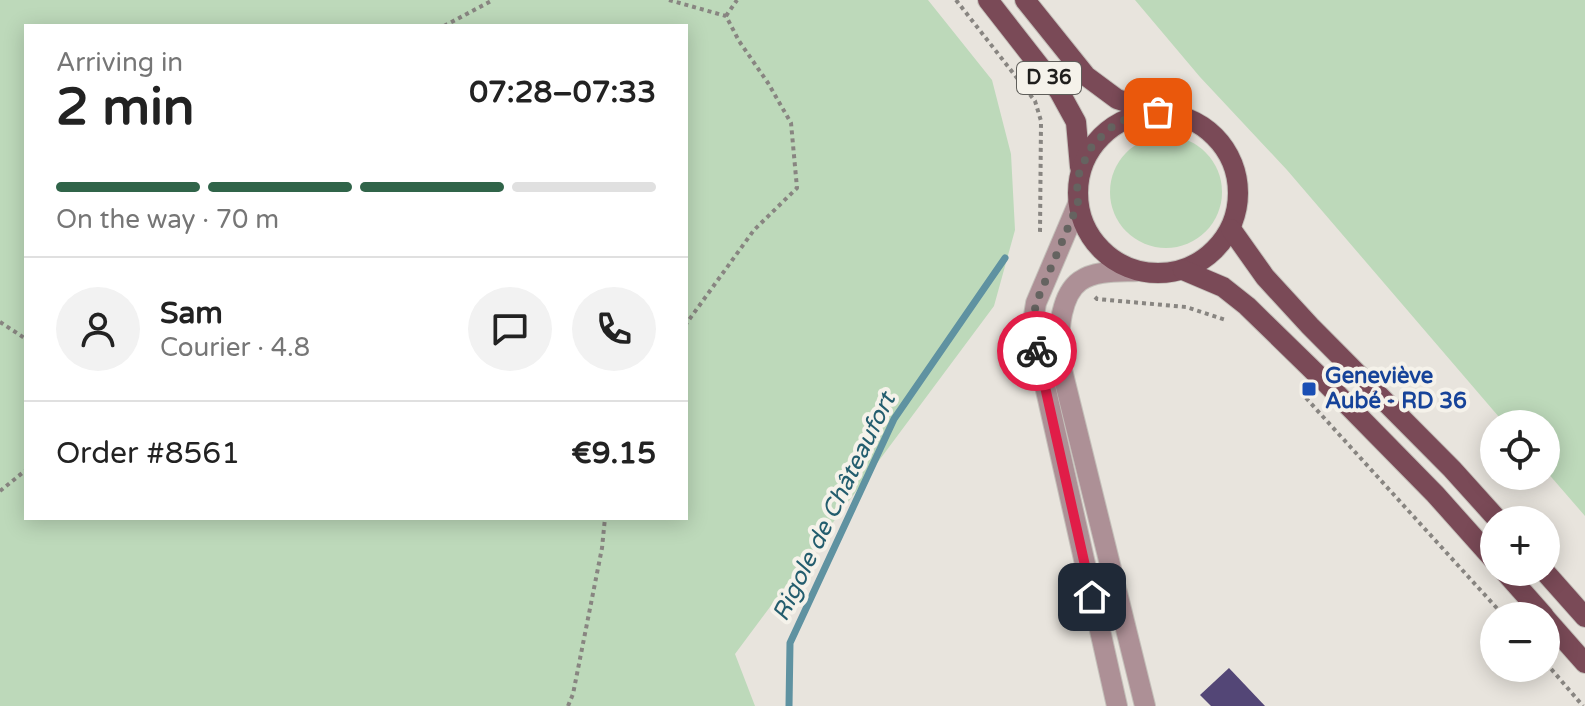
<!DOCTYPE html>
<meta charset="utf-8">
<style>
:root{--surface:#fff;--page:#f2f2f2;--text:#222;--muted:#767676;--line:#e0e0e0;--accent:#306449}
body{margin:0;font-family:"Varela Round",sans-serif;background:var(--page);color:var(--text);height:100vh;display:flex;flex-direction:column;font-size:30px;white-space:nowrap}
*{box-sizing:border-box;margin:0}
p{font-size:26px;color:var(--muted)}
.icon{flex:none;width:44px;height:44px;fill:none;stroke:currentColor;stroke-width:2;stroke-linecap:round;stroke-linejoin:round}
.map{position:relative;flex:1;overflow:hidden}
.details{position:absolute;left:24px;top:24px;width:664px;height:496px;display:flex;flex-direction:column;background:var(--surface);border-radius:0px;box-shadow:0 4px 20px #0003}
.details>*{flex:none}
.buttons{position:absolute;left:1480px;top:410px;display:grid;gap:16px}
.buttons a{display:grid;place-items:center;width:80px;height:80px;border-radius:50%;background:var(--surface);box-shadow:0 4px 20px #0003;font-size:40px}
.pin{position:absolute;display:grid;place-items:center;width:68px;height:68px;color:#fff;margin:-34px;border-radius:16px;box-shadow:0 4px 12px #0006}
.courier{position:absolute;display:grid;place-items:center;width:80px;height:80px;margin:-40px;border:6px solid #e11d48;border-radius:50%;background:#fff;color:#222;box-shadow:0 2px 10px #0007}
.overview em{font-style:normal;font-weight:700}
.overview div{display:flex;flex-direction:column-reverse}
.overview{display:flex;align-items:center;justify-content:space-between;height:136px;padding:0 32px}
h1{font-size:52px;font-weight:700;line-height:60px}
.bar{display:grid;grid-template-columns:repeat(4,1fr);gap:12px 8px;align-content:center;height:96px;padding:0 32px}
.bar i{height:10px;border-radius:6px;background:var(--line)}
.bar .on{background:var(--accent)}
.bar p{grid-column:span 4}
.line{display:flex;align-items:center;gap:20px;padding:0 32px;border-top:2px solid var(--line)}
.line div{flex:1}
.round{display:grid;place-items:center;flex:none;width:84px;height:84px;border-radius:42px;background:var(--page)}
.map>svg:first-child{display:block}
</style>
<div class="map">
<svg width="1585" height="706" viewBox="0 0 1585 706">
<rect width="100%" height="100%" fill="#e8e4dd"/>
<!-- green -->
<g fill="#bdd9ba" fill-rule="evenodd">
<path d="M0,0H928L992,80L1011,154L1015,230L994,306L735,654L755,706H0ZM26,26H686V518H26Z"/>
<path d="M1135,0H1585V516L1546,471V424H1505L1287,170L1200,77Z"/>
<circle cx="1166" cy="192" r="56"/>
</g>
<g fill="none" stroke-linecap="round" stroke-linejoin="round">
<!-- stream -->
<path stroke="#5f92a1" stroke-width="7" d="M789,706L790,643L894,419L1005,258"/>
</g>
<!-- building -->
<path fill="#534676" d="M1229,668L1265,706H1211L1200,695Z"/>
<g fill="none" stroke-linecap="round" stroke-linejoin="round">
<defs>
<g id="tertiary">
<path d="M1078,204L1036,303L1032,328L1117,706"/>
<path d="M1138,271C1120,272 1096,270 1080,281C1060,295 1059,332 1058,354L1145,706"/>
</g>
<g id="primary">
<path d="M988,0L1059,91L1076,122L1080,167"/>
<path d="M1025,0L1086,76L1117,99L1154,111"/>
<circle cx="1158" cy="193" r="80"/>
<path d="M1231,229L1265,277L1310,326L1452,469L1498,520"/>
<path d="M1183,270L1223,287L1247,306L1327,384L1435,494L1494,560"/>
<path d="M1505,572L1544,616"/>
<path d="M1545,572L1585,617"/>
<path d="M1546,619L1585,663"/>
</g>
</defs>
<!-- tertiary casing -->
<use href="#tertiary" stroke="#c4c0ba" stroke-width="22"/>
<!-- primary casing -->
<use href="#primary" stroke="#c4c0ba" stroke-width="22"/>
<!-- path -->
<g stroke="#888581" stroke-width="4" stroke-dasharray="4 4" stroke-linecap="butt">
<path d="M669,0L726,16L739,41L768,83L791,123L797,188L754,230L686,324"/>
<path d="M956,0L1035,101L1041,121L1040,233"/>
<path d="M726,16L737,0"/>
<path d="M444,26L493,0"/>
<path d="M1095,297L1097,299L1186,307L1226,320"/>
<path d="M0,322L26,339"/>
<path d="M1306,398L1504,616"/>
<path d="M0,491L26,470"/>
<path d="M1546,663L1583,706"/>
<path d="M568,706L573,694L602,548L605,518"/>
</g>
<!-- tertiary -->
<use href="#tertiary" stroke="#ad9096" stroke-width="20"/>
<!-- primary -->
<use href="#primary" stroke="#7a4a57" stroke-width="20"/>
</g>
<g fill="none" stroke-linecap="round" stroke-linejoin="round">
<!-- done -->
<path stroke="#656360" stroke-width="8" stroke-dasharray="0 14.4" d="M1037,351L1032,328L1036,303L1078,204L1077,182L1080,170L1092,146L1110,128L1132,116L1158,112"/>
<!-- route -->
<path stroke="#e11d48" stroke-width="10" d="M1037,351L1092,597"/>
</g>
<!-- markers -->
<rect fill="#1a4fb4" stroke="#f5f2ea" stroke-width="3" x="1301" y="381" width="16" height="16" rx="4"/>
<g text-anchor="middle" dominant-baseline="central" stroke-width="8" stroke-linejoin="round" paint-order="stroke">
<!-- shield labels -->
<rect fill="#f5f2ea" stroke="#5f5e5a" stroke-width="2" x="1017" y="62" width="64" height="32" rx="6"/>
<g font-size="20" font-weight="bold" fill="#1f1e1c">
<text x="1049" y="78">D 36</text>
</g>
<!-- transit labels -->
<g font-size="22" font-weight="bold" fill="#164399" stroke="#f5f2ea" text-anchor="start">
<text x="1325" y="376">Geneviève<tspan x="1325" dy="25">Aubé - RD 36</tspan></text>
</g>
<!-- water labels -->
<g font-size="24" font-style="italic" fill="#235d6e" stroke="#f5f2ea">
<text transform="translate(834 507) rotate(-64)">Rigole de Châteaufort</text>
</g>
</g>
</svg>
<div class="buttons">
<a><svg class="icon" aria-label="locate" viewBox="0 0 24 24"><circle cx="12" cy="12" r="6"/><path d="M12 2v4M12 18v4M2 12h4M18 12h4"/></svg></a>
<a>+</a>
<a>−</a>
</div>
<div class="pin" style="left:1158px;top:112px;background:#ea580c"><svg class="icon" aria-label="bag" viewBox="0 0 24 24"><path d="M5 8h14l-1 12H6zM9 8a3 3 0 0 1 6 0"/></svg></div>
<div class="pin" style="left:1092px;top:597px;background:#1f2937"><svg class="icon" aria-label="home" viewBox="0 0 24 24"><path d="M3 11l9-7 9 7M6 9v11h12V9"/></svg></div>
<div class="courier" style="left:1037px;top:351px"><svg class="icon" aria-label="bike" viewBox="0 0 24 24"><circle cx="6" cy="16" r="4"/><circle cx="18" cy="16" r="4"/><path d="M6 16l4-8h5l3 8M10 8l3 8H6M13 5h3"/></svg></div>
<section class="details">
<div class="overview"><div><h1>2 min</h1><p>Arriving in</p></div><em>07:28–07:33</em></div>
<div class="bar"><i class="on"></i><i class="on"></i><i class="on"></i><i></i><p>On the way · 70 m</p></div>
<div class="line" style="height:144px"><a class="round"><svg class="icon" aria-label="person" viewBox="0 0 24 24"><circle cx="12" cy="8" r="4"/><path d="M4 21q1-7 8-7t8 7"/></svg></a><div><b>Sam</b><p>Courier · 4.8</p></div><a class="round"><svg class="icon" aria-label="chat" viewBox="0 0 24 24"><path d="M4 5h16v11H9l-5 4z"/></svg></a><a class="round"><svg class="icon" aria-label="phone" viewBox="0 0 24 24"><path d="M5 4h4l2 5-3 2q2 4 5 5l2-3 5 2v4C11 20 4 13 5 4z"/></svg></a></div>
<div class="line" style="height:104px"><div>Order #8561</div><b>€9.15</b></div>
</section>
</div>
